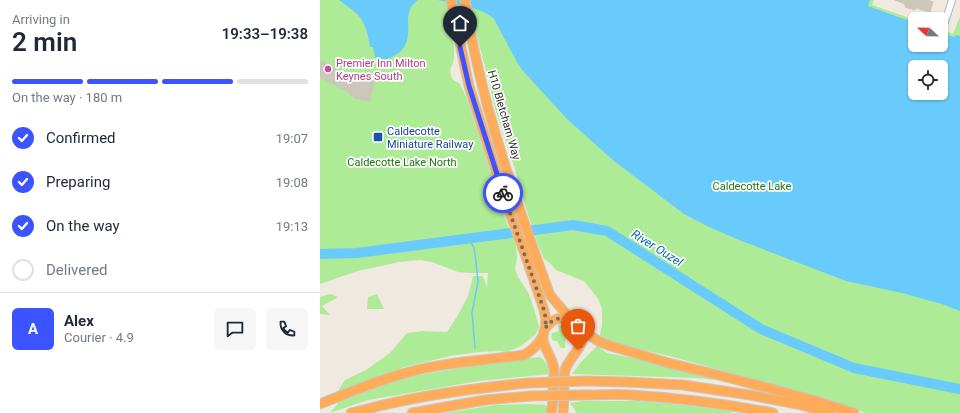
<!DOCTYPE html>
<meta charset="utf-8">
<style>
:root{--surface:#fff;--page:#f6f6f7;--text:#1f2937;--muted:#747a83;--line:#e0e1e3;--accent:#3c54ff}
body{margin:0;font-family:Roboto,sans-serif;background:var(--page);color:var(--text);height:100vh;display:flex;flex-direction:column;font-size:15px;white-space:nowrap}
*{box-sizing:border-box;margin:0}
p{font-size:13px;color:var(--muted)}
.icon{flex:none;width:22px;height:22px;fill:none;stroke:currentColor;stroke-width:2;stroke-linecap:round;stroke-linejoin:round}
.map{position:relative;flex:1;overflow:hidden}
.panel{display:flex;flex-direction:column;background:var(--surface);width:320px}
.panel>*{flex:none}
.needle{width:26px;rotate:292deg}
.fabs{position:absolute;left:588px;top:12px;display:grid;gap:8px}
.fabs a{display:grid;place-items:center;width:40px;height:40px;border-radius:6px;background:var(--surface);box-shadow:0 1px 3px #0004;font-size:20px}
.pin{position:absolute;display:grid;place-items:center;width:34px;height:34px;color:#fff;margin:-41px -17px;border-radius:50% 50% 50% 0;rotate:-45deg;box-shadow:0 0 4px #0007}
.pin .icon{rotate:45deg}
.courier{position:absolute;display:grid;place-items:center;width:40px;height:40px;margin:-20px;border:3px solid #3c54ff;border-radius:50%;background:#fff;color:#222;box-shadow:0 1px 5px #0007}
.summary em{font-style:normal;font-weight:600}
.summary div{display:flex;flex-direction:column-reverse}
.summary{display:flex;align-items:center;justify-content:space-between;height:68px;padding:0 12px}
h1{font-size:26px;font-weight:600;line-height:30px}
.bar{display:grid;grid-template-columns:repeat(4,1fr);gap:6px 4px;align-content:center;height:48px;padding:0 12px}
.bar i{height:5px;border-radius:3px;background:var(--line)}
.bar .active{background:var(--accent)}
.bar p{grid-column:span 4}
.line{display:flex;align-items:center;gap:10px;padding:0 12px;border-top:1px solid var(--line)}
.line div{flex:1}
.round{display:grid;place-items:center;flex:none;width:42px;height:42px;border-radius:6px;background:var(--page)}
ol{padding:0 12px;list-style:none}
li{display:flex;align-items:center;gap:12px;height:44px}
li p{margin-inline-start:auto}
li .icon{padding:4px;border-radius:50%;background:var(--accent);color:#fff;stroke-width:4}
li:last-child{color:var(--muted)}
li i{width:22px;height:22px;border:2px solid var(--line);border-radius:50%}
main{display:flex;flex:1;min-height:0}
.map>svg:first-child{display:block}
</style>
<main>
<section class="panel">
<div class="summary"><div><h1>2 min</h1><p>Arriving in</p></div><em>19:33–19:38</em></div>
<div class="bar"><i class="active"></i><i class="active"></i><i class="active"></i><i></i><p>On the way · 180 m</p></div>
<ol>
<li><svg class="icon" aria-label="check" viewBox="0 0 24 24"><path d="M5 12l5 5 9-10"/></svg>Confirmed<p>19:07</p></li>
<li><svg class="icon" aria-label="check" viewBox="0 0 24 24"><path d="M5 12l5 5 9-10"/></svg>Preparing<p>19:08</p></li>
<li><svg class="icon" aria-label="check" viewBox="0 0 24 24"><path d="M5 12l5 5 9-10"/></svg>On the way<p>19:13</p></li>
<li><i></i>Delivered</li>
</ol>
<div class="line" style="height:72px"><b class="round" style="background:var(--accent);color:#fff">A</b><div><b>Alex</b><p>Courier · 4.9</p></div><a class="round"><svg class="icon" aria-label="chat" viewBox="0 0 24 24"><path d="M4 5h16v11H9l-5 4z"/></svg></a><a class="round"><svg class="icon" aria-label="phone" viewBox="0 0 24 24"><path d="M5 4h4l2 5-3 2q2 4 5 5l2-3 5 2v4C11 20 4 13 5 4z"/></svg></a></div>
</section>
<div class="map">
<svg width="640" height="413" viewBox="0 0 640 413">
<rect width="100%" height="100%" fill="#f0e9df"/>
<!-- green -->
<g fill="#aeeb96" fill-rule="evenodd">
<path d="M0,0H554L552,5L595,20V45H621V29L633,34L640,17V413H546L501,398L353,357L302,345L280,336L282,324V308L278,299L272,291L264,281L236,270L230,263L224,259L218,245L205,205L200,185L175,108L171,90L157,36L152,12L132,6L138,38L133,41C135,51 135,61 130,70L132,79L140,84L147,99L187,224L196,243L197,259L195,269L198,277L209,294L215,312L219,327L215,335L201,346L187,352L180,351L159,352L130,356L85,367L16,394L25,380L46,370L70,353L87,333L103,331L127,332L138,315L148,296L153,276H163L167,287L168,273H149L138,272L112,262L100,260L79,262L38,271L0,284ZM595,67H621V93H595Z"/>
<path d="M10,294L18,297L2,306L10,315L0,314V297Z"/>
<path d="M57,294L64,309H47L48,297Z"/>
<path d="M238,325L245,326L249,330V334L246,337L245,348H241L237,341H233L231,336L232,333L239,331Z"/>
<path d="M277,346L287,353L329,361L406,381L376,378L252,374L261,362Z"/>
<path d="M220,357C226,362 229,367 230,374L159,381L48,400L10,413L19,402L82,378L169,363Z"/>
<path d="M262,401H316L345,403L412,411L411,413H257L250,403Z"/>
<path d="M209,404L228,405L226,413H126L175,405Z"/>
</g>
<!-- water -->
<g fill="#68cbfb" fill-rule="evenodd">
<path d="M19,0H98C95,3 91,5 90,10C88,13 88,18 88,22C89,38 88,49 72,57C67,59 63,61 57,60L55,57L53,47H50C48,35 46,23 37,14C32,9 25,5 19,0Z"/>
<path d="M118,0H550L548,6L595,23V45H621V33L634,37L636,35L640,36V311L622,304L582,293L526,281L419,240L387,226L364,214L294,161L247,119L204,72L198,64L174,19C165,8 133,4 118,0ZM595,67H621V93H595Z"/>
</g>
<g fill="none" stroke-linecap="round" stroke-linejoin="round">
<!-- stream -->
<path stroke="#68cbfb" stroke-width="1.5" d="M149,239L154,248L156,262L158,282L152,313L155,348"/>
<!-- river -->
<path stroke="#68cbfb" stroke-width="10" d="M0,254L37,253L253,225L287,231L441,329L534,368L640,389"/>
</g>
<!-- building -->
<g fill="#cbc7bd" stroke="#ccc6b7">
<path d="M575,0H608L613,2L610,12L596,8L595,10L585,7V4Z"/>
<path d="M1,61L28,76L27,78L31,80L24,90L0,77Z"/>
<path d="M39,79L54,81L50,101L34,98V96L30,95V93L24,90L31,80L35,82Z"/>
</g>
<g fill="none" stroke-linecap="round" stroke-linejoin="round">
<defs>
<path id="minor" d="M625,22L632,0"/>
<g id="highway">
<path d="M131,0L149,86L185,200L204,251L224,310L226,320L225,328"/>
<path d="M145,0C160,101 195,198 229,293C235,303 244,309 249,319"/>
<path d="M261,330L280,342L291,346L345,362L414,379L493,400L534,413"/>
<path d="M266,381L306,382L363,385L430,395L477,404L511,413"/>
<path d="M265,395C280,395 296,394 311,395C359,398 406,404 453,413"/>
<path d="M0,404C33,391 66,377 101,369C135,361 170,360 204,355C213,350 218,345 223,336"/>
<path d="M31,413C48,409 65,404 82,401C124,392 166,387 209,383"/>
<path d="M92,413L165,400L210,396"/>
<path d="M231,413C233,406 233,399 233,392C233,385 234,377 234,370C233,353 214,341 228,325C232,320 238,318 244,318C250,318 255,322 259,327C271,343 249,356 245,370C244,375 245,381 244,385C244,395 244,404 243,413"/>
</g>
</defs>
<!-- minor casing -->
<use href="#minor" stroke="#b2b4c2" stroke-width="8"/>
<!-- highway casing -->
<use href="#highway" stroke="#c8c8c8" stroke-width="11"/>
<!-- minor -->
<use href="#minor" stroke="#fff" stroke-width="6"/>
<!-- highway -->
<use href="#highway" stroke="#ffac5a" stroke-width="9"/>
<defs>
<g id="highway-bridge">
<path d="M209,383L266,381"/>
<path d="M210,396L265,395"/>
</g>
</defs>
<!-- highway-bridge casing -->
<use href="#highway-bridge" stroke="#c8c8c8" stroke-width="11" stroke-linecap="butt"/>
<!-- highway-bridge -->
<use href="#highway-bridge" stroke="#ffac5a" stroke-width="9"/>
</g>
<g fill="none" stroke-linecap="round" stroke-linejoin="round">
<!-- done -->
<path stroke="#716f6b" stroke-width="4" stroke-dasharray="0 7.2" d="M183,193L224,310L226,320L225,328C228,325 230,322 234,320C248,314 265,326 262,341C262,344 260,347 258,350"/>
<!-- route -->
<path stroke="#3c54ff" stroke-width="5" d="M140,47L149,86L183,193"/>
</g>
<!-- markers -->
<circle fill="#d1479c" stroke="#fff" stroke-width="1.5" cx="8" cy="69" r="4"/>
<rect fill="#1a4fb4" stroke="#fff" stroke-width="1.5" x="53" y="132" width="10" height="10" rx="2"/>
<g text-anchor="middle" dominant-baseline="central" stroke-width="3.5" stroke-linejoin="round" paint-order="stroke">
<!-- hotel labels -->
<g font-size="11" fill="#b23c85" stroke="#fff" text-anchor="start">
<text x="16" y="63">Premier Inn Milton<tspan x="16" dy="13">Keynes South</tspan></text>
</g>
<!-- street labels -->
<g font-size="11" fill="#2d2d2d" stroke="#fff">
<text transform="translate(184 115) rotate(74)">H10 Bletcham Way</text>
</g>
<!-- transit labels -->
<g font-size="11" fill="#164399" stroke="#fff" text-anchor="start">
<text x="67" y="131">Caldecotte<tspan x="67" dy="13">Miniature Railway</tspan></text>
</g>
<!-- park labels -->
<g font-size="11" fill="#217413" stroke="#fff">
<text x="82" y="162">Caldecotte Lake North</text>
<text x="432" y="186">Caldecotte Lake</text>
</g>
<!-- water labels -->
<g font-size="12" font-style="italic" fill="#0067ae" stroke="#fff">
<text transform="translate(337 248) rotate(32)">River Ouzel</text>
</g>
</g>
</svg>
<div class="fabs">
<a><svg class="needle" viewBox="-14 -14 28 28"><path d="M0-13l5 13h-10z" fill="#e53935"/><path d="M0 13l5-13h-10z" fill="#747a83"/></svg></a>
<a><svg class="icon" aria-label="locate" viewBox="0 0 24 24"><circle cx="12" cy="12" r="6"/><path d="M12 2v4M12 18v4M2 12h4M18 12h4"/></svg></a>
</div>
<div class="pin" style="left:258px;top:350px;background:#ea580c"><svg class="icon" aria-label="bag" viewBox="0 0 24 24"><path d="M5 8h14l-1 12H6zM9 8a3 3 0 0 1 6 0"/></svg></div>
<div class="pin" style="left:140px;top:47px;background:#1f2937"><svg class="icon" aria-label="home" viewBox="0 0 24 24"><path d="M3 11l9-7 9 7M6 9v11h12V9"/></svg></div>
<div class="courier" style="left:183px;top:193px"><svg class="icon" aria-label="bike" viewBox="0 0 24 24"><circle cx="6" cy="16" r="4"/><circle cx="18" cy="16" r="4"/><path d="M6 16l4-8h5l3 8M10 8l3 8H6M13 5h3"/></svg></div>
</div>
</main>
